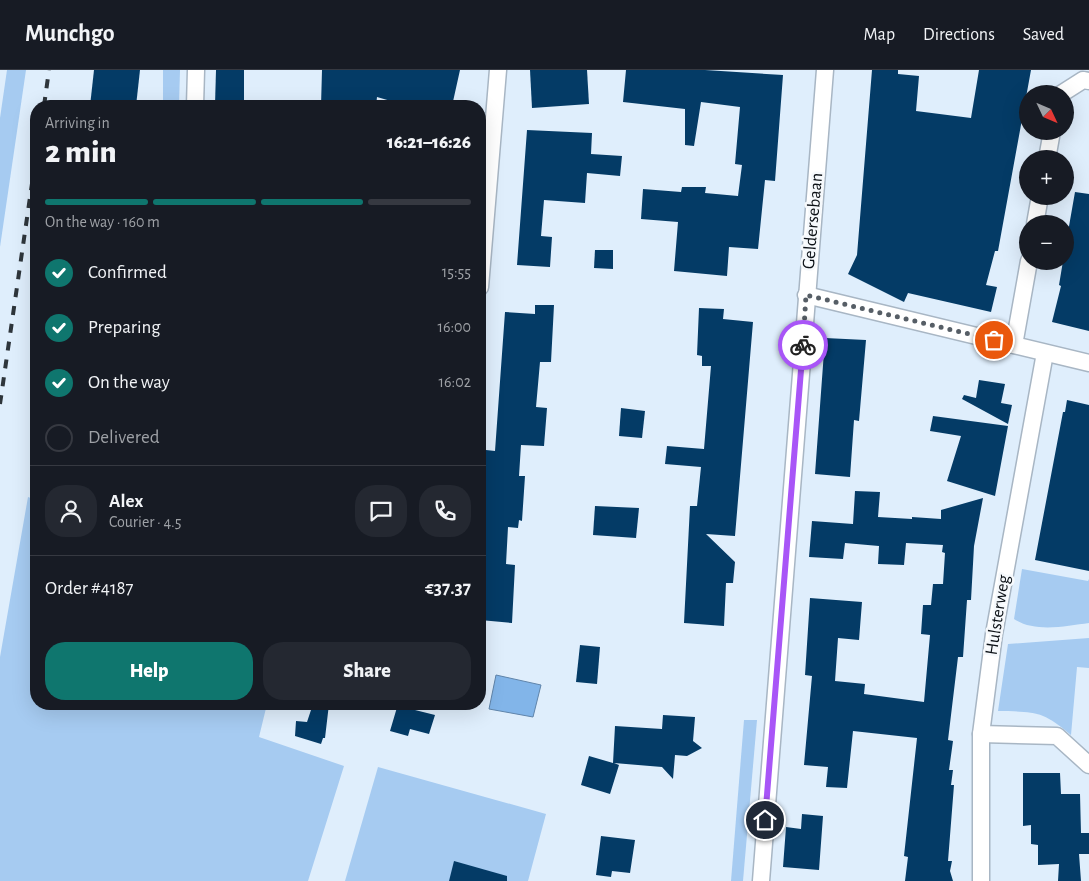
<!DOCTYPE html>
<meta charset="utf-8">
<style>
:root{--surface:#171b24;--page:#242831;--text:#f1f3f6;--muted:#9ea1a6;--line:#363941;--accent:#0f766e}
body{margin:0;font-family:"Alegreya Sans",sans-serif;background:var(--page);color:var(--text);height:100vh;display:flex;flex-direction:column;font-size:19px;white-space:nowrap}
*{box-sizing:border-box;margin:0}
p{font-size:16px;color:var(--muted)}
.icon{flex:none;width:28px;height:28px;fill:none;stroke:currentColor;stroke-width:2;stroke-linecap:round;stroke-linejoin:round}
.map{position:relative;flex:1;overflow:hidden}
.sheet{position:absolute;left:30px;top:30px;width:456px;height:610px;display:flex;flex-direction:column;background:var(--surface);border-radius:20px;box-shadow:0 5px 20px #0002}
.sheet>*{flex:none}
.needle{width:32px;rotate:134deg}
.buttons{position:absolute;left:1019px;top:15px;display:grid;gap:10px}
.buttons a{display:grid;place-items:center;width:55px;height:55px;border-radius:50%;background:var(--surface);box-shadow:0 5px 20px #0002;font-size:25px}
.pin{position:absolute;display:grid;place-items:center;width:42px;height:42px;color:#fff;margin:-21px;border:2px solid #fff;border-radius:50%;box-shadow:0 1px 5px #0007}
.courier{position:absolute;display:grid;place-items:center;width:50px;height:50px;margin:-25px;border:4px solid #a855f7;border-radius:50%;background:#fff;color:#222;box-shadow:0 1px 6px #0007}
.overview em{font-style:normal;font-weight:800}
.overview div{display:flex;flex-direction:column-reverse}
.overview{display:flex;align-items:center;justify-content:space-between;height:85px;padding:0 15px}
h1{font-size:32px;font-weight:800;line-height:38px}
.bar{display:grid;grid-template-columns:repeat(4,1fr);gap:8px 5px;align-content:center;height:60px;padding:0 15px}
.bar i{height:6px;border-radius:4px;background:var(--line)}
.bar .selected{background:var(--accent)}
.bar p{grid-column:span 4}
.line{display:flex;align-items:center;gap:12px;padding:0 15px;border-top:1px solid var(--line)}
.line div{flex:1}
.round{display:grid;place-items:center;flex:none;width:52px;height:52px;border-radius:20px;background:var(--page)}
ol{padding:0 15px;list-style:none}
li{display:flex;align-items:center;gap:15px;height:55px}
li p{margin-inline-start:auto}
li .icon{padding:5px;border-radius:50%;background:var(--accent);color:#fff;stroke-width:4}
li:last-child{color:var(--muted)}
li i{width:28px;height:28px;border:2px solid var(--line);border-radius:50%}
.primary-button{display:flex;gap:10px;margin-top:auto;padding:10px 15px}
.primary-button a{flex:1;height:58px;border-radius:20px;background:var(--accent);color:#fff;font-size:20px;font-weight:800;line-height:58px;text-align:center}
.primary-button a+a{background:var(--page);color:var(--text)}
header{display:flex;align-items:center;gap:30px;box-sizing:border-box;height:70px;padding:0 25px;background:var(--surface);border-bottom:1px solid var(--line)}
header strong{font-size:24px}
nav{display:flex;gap:28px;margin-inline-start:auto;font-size:18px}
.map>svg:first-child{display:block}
</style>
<header>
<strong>Munchgo</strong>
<nav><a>Map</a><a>Directions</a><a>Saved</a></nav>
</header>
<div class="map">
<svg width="1089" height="811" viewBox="0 0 1089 811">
<rect width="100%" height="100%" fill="#dfeefc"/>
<!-- green -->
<g fill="#a6cbf1">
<path d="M7,0H26L0,177V48Z"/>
<path d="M163,0H180L179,36H163Z"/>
<path d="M28,427L36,430V634H267L259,667L344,696L308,811H0V587Z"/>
<path d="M1022,499L1088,511L1089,509V553C1066,556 1035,563 1014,549Z"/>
<path d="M1089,568V598L1077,597L1071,665C1042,640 1035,642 998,641L1008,574Z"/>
<path d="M744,650H757L743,811H731Z"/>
<path d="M378,697L546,744L528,811H345Z"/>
</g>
<!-- water -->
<path fill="#82b5e9" stroke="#5f84aa" d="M496,605L541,615L533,647L489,639Z"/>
<!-- building -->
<g fill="#043b66">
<path d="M94,0H140L136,36H90Z"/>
<path d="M216,0H244V35H215Z"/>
<path d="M322,0H460L452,36H408L377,27L376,36H321Z"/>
<path d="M530,0H587L589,34L532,38Z"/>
<path d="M626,0H705L783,5L775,111L765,110L758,179L729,177L727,206L674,201L678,152L641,149L643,119L681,122L682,117H706L705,123L738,126L742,95L735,94L740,37L701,32L694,76L685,75V39L623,32Z"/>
<path d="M872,0H898V4L919,6L916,41L971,48L979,0H1031L998,181H995L986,215L997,217L991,242L908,223L904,232L848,204L857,185Z"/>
<path d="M527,60L592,63L591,84L622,86L620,106L587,103L585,133L544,130L541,166L552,167L550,197L517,195Z"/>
<path d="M1075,122L1089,124V261L1052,252L1061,216L1059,215L1063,191H1065V179Z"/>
<path d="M595,180H613V199L594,198Z"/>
<path d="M535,235H554L551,292H540L536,337L547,338L544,376L521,375L519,406H525L522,451L519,450L518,458L508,457L506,494L515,495L512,553L480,550V423H483L486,380L495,381L505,242L535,244Z"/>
<path d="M699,238L724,239L723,249L753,252L735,466L706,464L735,492L733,513H726L724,556L684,553L690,436H697L701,397L665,394L667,376L704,379L711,296H702V286L697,285Z"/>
<path d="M825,268L866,270L859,351L854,350L850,407L815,404Z"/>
<path d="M979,310L1005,314L1001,333L1012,335L1008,354L962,329L964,325L976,328Z"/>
<path d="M1067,330L1089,335V501L1035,490L1063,342H1065Z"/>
<path d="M621,338L645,341L642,368L619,366Z"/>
<path d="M933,346L1008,356L995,426L947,411L961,366L930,361Z"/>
<path d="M855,421L880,422L878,447L912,449V447L941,449V440L983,428L974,476L971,530H967L963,587H958L948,670L953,671L949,700H953L951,715H954L948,791H952L950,801L953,811H905L908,787L904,786L917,668L853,661L847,718L826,717L828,697L804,695L812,606L805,605L810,528L862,532L859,570L838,568L835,611L865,614L864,624L924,632L930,565L921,564L923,535H931L933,514H943L945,483L942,482L943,475L906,473L904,495L878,494L879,476L845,473L843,489L809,487L812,451L853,454Z"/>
<path d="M595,436L639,438L636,468L593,465Z"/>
<path d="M580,575L600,577L597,614L576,612Z"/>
<path d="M313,634H329L325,668H323L321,674L295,666L296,651L307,652Z"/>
<path d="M398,634H417L415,640L435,645L429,664L410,659L408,666L390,661Z"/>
<path d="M663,645L695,647L693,671L702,678L687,686L675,685L673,709L662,697L614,693L619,695L610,724L581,715L589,686L613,693L615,656L662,659Z"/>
<path d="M1023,703H1060L1061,724H1080L1081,763H1089V784H1079L1081,811H1058L1059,794L1038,795V775L1031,774V755L1023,756Z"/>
<path d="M802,744L823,746L819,800L783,797L786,757L801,759Z"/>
<path d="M601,766L635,770L630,803L612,801L611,807L596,805Z"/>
<path d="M454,791L507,806V811H449Z"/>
</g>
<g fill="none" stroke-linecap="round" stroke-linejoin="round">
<defs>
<g id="street">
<path d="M1061,24L1083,10L1089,11"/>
<path d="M195,36L196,0"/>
<path d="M1047,89L1052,61"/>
<path d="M1035,154L1040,126"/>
<path d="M480,217L498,0"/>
<path d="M806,225L1089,293"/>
<path d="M1014,275L1029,191"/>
<path d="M981,664L1057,666L1089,695"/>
<path d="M761,811L825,0"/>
<path d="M981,811V664L994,564L1045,283"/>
</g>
</defs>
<!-- street casing -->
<use href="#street" stroke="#a8b6c4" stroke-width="19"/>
<!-- street -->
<use href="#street" stroke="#fff" stroke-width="16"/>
<!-- rail -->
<g stroke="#2e353b" stroke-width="4" stroke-dasharray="9 9" stroke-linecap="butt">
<path d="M44,36L49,0"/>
<path d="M0,334L36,86"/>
</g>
</g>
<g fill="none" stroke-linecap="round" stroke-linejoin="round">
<!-- done -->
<path stroke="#565e66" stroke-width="5" stroke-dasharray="0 9" d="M803,275L806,225L994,270"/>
<!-- route -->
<path stroke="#a855f7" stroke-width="6" d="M765,750L803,275"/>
</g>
<g text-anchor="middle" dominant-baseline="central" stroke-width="5" stroke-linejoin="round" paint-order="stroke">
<!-- street labels -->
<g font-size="18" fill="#0c1116" stroke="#f6f9fc">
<text transform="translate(813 151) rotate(-85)">Geldersebaan</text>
<text transform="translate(998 545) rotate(-81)">Hulsterweg</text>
</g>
</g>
</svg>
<div class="buttons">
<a><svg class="needle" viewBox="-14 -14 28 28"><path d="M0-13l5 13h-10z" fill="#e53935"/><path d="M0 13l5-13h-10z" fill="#9ea1a6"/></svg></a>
<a>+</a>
<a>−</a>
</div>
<div class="pin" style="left:994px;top:270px;background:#ea580c"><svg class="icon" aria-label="bag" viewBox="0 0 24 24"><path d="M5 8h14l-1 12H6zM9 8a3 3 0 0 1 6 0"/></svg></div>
<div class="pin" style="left:765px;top:750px;background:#1f2937"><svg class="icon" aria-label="home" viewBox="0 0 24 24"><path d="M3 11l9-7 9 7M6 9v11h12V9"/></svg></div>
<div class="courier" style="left:803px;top:275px"><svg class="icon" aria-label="bike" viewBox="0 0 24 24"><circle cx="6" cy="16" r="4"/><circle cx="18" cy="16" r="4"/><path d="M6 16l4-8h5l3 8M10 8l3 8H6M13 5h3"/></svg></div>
<section class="sheet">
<div class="overview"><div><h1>2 min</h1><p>Arriving in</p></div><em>16:21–16:26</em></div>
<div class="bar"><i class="selected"></i><i class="selected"></i><i class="selected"></i><i></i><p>On the way · 160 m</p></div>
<ol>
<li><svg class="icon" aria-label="check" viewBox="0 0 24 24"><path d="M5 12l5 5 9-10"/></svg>Confirmed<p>15:55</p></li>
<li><svg class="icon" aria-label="check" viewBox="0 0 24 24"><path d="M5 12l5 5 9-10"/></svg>Preparing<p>16:00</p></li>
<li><svg class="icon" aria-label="check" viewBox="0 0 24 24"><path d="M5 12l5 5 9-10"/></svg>On the way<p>16:02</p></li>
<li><i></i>Delivered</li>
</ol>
<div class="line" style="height:90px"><a class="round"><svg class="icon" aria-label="person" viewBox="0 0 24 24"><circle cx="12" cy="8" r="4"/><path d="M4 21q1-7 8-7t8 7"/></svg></a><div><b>Alex</b><p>Courier · 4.5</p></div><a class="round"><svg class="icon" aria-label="chat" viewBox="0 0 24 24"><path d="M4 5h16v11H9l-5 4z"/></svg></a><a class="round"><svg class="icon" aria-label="phone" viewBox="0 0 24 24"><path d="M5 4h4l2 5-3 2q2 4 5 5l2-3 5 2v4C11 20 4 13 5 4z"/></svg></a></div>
<div class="line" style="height:65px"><div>Order #4187</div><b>€37.37</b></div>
<div class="primary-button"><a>Help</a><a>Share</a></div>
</section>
</div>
